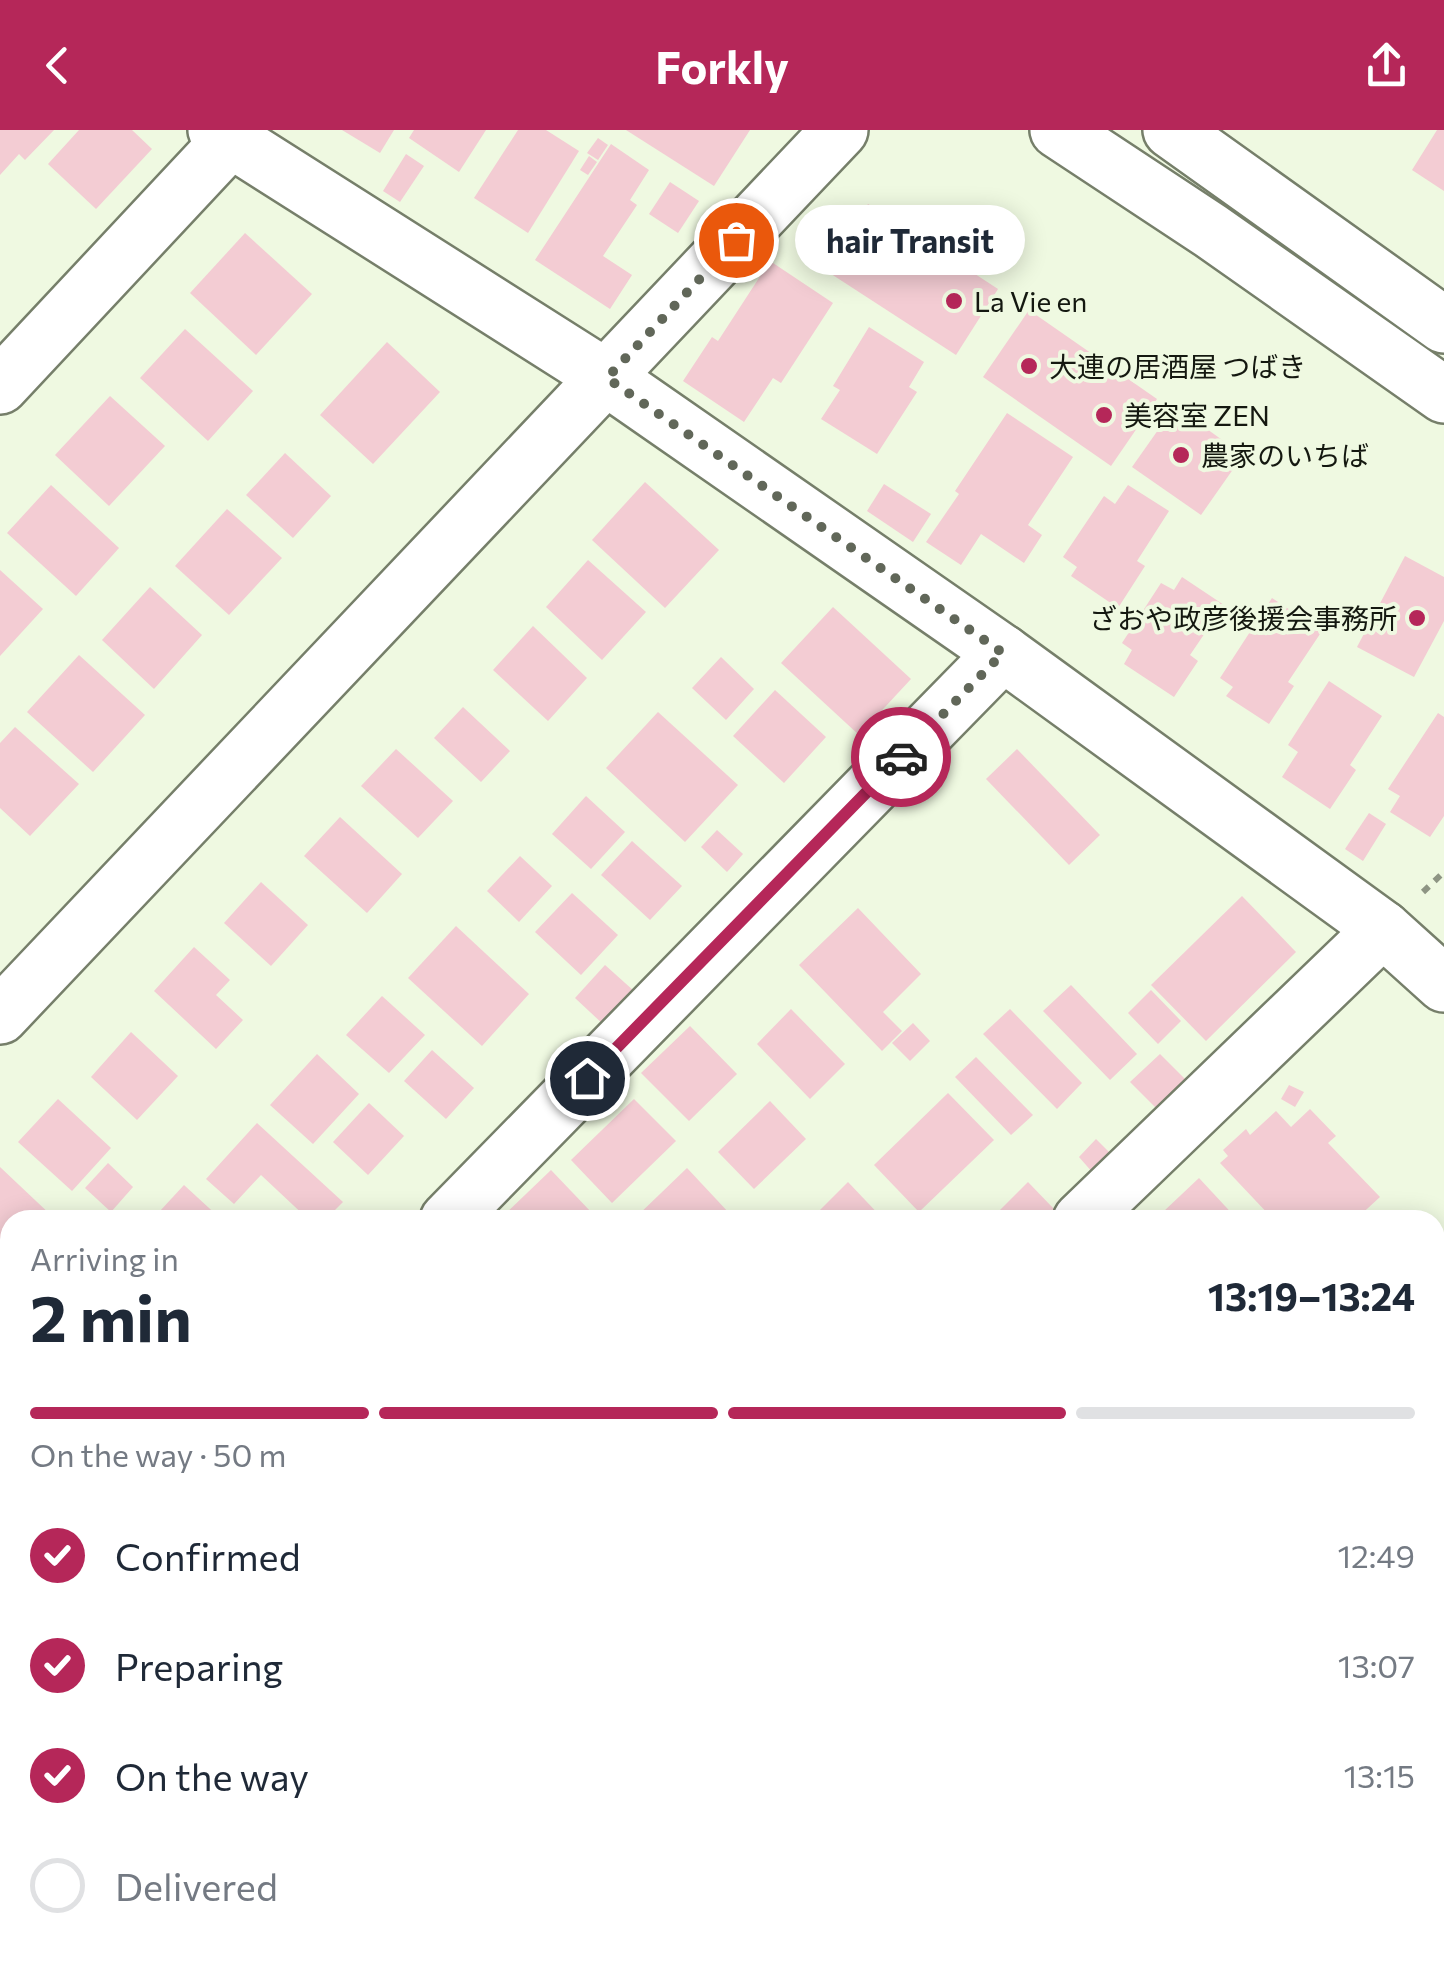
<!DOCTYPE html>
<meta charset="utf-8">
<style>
:root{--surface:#fff;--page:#f2f2f3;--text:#1f2937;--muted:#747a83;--line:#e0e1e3;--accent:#b52759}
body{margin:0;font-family:Commissioner,"Noto Sans JP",sans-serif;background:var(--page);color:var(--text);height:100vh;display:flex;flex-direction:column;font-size:38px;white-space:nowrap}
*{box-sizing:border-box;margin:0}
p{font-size:32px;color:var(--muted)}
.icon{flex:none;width:55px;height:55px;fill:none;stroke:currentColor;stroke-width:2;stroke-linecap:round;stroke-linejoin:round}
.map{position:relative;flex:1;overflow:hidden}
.side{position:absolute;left:0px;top:1080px;width:1445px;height:752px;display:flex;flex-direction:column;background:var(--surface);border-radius:30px 30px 0 0;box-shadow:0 5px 25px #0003}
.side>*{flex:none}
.pin{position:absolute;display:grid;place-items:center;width:85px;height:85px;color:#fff;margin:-42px;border:5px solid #fff;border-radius:50%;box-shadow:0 2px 10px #0007}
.courier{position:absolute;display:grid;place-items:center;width:100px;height:100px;margin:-50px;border:8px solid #b52759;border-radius:50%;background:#fff;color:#222;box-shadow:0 2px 12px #0007}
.bubble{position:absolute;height:70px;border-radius:35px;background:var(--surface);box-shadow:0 5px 25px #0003;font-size:32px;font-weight:700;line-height:70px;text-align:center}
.summary em{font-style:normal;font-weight:700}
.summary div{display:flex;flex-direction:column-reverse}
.summary{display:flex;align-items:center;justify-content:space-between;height:170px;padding:0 30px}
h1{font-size:65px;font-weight:700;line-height:75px}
.bar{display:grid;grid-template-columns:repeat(4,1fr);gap:15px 10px;align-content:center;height:120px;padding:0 30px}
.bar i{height:12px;border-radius:8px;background:var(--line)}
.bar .selected{background:var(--accent)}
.bar p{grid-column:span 4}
ol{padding:0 30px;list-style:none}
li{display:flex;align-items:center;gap:30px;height:110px}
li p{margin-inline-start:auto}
li .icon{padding:10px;border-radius:50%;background:var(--accent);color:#fff;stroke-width:4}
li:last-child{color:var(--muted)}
li i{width:55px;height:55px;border:5px solid var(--line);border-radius:50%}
header{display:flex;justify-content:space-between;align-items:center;height:130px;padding:0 30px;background:var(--accent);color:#fff;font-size:45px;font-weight:700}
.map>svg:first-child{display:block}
</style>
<header><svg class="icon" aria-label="back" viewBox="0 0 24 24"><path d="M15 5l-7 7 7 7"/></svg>Forkly<svg class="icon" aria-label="share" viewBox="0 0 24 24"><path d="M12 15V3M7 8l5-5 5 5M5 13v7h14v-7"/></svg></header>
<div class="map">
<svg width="1444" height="1832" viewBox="0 0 1444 1832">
<rect width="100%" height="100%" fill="#eff9e1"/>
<!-- green -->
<g fill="#c9e79a">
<path d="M10,1566V1679L0,1669V1576Z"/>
<path d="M163,1823H911L907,1832H173Z"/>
</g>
<!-- building -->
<g fill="#f3ccd3">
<path d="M0,0H54L25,30L19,24L0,45Z"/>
<path d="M79,0H132L152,19L96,79L48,34Z"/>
<path d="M342,0H394L380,23Z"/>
<path d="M414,0H486L459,42L409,8Z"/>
<path d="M518,0H546L579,21L528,103L474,68Z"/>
<path d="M626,0H750L714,56Z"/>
<path d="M1437,0H1444V61L1412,40Z"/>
<path d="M598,8L608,15L598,30L587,23Z"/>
<path d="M611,14L649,40L630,70L637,75L603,126L632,145L610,179L535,130Z"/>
<path d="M406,24L424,36L400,72L383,61Z"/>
<path d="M589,26L597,32L588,45L580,40Z"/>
<path d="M670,52L699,71L678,103L649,84Z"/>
<path d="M868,74L998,159L956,225L825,140Z"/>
<path d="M245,103L312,164L256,225L190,163Z"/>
<path d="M770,131L833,173L781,253L773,248L744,292L683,251L712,207L718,211Z"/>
<path d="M1029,180L1157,269L1111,336L983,247Z"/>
<path d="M869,197L924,232L909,257L917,262L877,324L821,289L840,260L833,256Z"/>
<path d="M185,199L253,261L208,311L140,248Z"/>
<path d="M387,212L440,262L373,334L320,285Z"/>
<path d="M110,266L165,316L109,376L55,325Z"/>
<path d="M1175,276L1243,325L1201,385L1132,337Z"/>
<path d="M1007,283L1073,327L1028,395L1042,405L1024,433L981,404L961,435L926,412L959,364L955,361Z"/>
<path d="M285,323L331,366L293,408L246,365Z"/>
<path d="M645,352L719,420L665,478L592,410Z"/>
<path d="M884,354L931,384L913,412L867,381Z"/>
<path d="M51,355L119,418L76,466L7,403Z"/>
<path d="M1128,355L1169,381L1137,431L1145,436L1118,478L1071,446L1077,437L1063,427L1104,366L1115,374Z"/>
<path d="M227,379L282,428L229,485L175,436Z"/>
<path d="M1405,426L1444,447V491L1414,547L1357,517Z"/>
<path d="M588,430L646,482L602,530L546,477Z"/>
<path d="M0,440L43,479L0,526Z"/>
<path d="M1182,447L1224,475L1190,525L1198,531L1174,567L1124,534L1132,520L1122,513L1161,453L1174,460Z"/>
<path d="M150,457L202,505L154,559L102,510Z"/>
<path d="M1272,468L1322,501L1288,552L1294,556L1269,594L1226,566L1233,557L1220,548Z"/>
<path d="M833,477L911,549L859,605L781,533Z"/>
<path d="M533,496L587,548L548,591L493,540Z"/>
<path d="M79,525L145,585L93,642L27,582Z"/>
<path d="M721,527L754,559L726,590L692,558Z"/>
<path d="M1329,551L1382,586L1350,635L1356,640L1330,679L1282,647L1298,622L1288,615Z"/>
<path d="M775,560L826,607L784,653L733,606Z"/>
<path d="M463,577L510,621L481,652L434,608Z"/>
<path d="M658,582L738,655L685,712L606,638Z"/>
<path d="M1438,583L1444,587V686L1430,707L1390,682L1400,666L1388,659Z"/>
<path d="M15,597L79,654L30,706L0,678V613Z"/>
<path d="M396,619L453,671L418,708L361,656Z"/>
<path d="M1017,619L1100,705L1069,735L986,649Z"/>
<path d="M586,666L625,702L591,739L552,704Z"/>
<path d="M1369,683L1386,694L1363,731L1345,719Z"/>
<path d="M340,687L402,744L367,783L304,726Z"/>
<path d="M717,700L743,724L727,742L701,717Z"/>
<path d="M632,711L682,756L650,790L601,745Z"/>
<path d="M520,726L552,756L519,792L487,761Z"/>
<path d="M261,752L308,795L271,836L224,793Z"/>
<path d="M572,763L618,805L581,845L535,802Z"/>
<path d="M1242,766L1296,822L1206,911L1151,855Z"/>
<path d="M858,778L921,844L883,882L902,901L882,921L799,835Z"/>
<path d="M456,796L529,864L482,916L408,848Z"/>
<path d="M194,817L230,850L216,865L243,890L216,919L154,861Z"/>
<path d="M605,835L634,861L604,895L575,868Z"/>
<path d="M1071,855L1137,924L1110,950L1043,881Z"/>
<path d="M1151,860L1181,891L1158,914L1128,883Z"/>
<path d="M382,866L425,905L389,943L346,905Z"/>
<path d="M791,879L845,934L810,969L757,914Z"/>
<path d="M1010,879L1082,953L1057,979L983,904Z"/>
<path d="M913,893L930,911L910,931L892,913Z"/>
<path d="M690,896L737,944L689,991L641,943Z"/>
<path d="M131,902L178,946L137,990L91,947Z"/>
<path d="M432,920L474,958L446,989L404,951Z"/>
<path d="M317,924L359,964L313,1014L270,975Z"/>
<path d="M1160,924L1187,951L1157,979L1130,952Z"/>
<path d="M976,927L1033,985L1011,1005L955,947Z"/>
<path d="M1289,955L1304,962L1295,977L1281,969Z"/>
<path d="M948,963L994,1010L919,1082L874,1035Z"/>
<path d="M58,969L111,1018L72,1061L18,1012Z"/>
<path d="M634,969L676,1011L612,1073L571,1030Z"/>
<path d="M770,971L806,1009L754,1059L718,1022Z"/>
<path d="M369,973L404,1006L368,1045L333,1012Z"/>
<path d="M1310,979L1336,1006L1328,1013L1380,1067L1355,1090H1274L1220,1033L1228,1026L1223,1020L1246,999L1250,1005L1276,981L1291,997Z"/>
<path d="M257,993L343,1072L325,1090H309L261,1045L234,1074L206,1049Z"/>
<path d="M1096,1009L1112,1025L1093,1043L1079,1027Z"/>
<path d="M108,1033L133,1057L111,1082L85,1058Z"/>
<path d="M0,1037L54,1088L10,1090V1135L4,1142L0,1138Z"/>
<path d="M687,1038L730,1084L723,1090H633Z"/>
<path d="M551,1040L593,1084L587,1090H499Z"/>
<path d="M1199,1048L1238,1090H1169L1163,1082Z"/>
<path d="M848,1052L884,1090H810Z"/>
<path d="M1028,1052L1054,1079L1043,1090H1008L999,1081Z"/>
<path d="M184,1055L222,1090H170L160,1081Z"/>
<path d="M1438,1106L1444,1113V1136L1435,1126V1109Z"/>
<path d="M0,1291L10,1300V1368L0,1359Z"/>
<path d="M1435,1515L1444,1525V1594L1438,1599L1435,1595Z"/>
<path d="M1435,1636L1444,1646V1716L1438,1721L1435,1718Z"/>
<path d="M1444,1753V1804L1435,1792V1760Z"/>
<path d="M1146,1822H1261L1270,1832H1156Z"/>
<path d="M1360,1822H1411L1418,1832H1348Z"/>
</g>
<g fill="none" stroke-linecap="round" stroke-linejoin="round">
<defs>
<g id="minor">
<path d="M216,0L607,248L1003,523L1383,799L1444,854"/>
<path d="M0,256L231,9"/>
<path d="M0,886L840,0"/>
<path d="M448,1090L1003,523"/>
<path d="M1081,1090L1383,799"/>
<path d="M1435,1389L1444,1380"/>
<path d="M0,1524L10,1514"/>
<path d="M0,1710L10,1720"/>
<path d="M117,1822L127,1832"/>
<path d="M948,1832L957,1822"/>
</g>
<g id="tertiary">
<path d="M1058,0L1211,101L1444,265"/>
<path d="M1171,0L1444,195"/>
</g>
</defs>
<!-- minor casing -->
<use href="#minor" stroke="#767f6a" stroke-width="60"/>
<!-- tertiary casing -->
<use href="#tertiary" stroke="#767f6a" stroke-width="60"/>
<!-- path -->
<path stroke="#8e9584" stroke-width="6" stroke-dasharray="8 8" stroke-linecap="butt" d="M1423,762L1444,742"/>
<!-- minor -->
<use href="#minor" stroke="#fff" stroke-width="55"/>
<!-- tertiary -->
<use href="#tertiary" stroke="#fff" stroke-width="55"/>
</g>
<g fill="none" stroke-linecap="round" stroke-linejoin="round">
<!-- done -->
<path stroke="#616759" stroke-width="10" stroke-dasharray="0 18" d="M736,110L607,248L1003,523L901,627"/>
<!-- route -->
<path stroke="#b52759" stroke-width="12" d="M587,948L901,627"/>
</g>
<!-- markers -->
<g fill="#b52759" stroke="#eff9e1" stroke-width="4">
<circle cx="954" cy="171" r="10"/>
<circle cx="1029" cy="236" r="10"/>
<circle cx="1104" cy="285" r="10"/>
<circle cx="1181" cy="325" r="10"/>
<circle cx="1417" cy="488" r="10"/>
</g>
<g text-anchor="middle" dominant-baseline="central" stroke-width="8" stroke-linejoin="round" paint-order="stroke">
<!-- poi labels -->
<g font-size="28" fill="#141810" stroke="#eff9e1" text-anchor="start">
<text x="974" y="171">La Vie en</text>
<text x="1049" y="236">大連の居酒屋 つばき</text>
<text x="1124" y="285">美容室 ZEN</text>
<text x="1201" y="325">農家のいちば</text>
<text x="1397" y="488" text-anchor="end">ざおや政彦後援会事務所</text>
</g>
</g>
</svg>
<div class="pin" style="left:736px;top:110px;background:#ea580c"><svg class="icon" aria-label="bag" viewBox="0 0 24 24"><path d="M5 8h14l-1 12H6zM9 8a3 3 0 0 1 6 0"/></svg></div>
<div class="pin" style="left:587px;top:948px;background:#1f2937"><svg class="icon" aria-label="home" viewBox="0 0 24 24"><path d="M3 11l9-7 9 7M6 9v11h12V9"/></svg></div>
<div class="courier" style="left:901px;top:627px"><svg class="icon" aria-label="car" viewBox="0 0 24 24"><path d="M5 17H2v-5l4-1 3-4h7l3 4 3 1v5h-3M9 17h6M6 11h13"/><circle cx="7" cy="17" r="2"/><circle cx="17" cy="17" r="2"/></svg></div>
<div class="bubble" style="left:795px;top:75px;width:230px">hair Transit</div>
<section class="side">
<div class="summary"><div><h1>2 min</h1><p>Arriving in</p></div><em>13:19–13:24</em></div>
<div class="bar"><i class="selected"></i><i class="selected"></i><i class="selected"></i><i></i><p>On the way · 50 m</p></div>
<ol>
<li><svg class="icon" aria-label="check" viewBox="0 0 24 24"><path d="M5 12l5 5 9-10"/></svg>Confirmed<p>12:49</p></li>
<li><svg class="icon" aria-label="check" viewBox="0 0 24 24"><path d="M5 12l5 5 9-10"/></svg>Preparing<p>13:07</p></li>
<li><svg class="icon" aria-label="check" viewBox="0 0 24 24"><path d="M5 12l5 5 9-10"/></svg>On the way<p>13:15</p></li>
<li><i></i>Delivered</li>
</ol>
</section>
</div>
